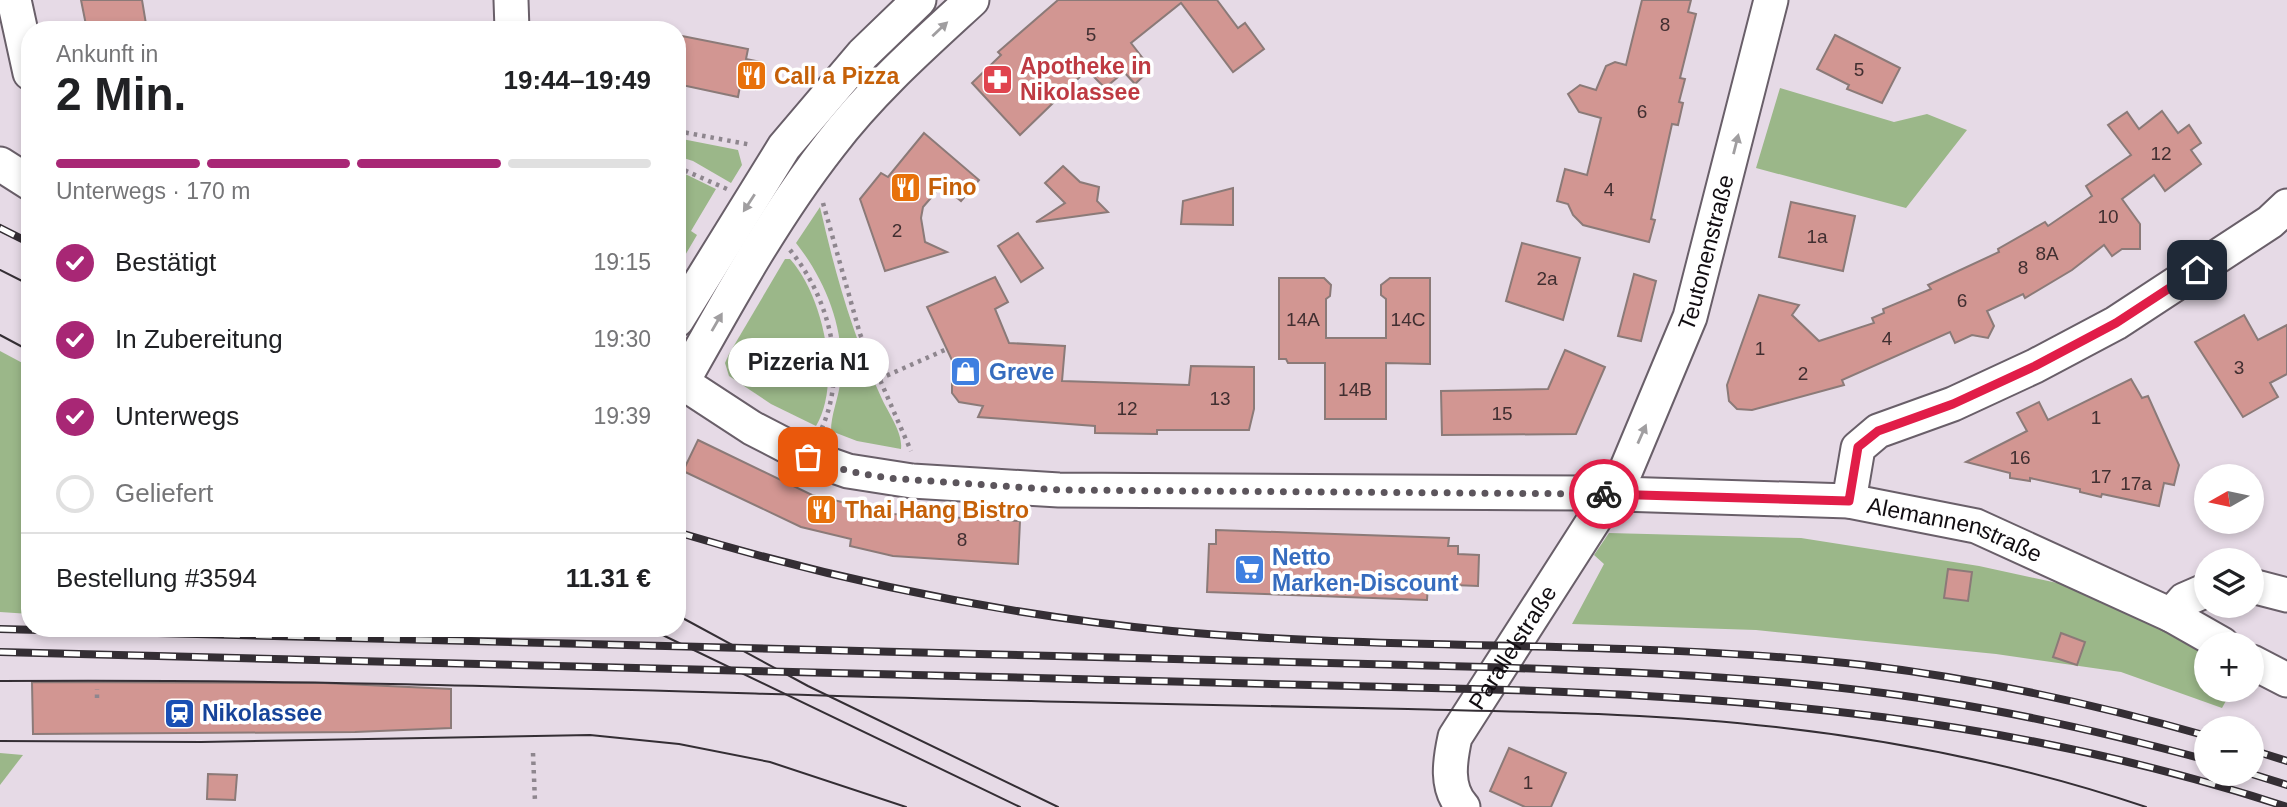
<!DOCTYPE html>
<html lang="de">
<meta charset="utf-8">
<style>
:root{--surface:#fff;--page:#f6f6f6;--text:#202124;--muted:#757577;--line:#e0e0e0;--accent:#a82775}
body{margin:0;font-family:Helvetica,sans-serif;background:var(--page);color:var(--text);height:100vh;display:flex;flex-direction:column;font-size:26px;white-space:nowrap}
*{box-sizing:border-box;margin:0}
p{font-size:23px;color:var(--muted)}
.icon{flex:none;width:38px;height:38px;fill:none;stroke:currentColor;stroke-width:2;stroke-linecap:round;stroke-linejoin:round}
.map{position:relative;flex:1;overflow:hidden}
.drawer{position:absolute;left:21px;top:21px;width:665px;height:616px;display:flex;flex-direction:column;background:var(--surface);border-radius:28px;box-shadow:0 4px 10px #0003}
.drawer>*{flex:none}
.needle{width:46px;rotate:261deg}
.fabs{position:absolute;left:2194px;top:464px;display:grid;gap:14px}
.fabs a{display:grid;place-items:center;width:70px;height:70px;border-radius:50%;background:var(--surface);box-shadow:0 4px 10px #0003;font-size:35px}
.pin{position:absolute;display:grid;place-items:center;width:60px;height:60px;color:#fff;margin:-30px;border-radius:14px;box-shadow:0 4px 10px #0006}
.courier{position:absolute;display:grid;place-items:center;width:70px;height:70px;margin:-35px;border:5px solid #e11d48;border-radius:50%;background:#fff;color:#222;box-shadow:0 2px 9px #0007}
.bubble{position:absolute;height:49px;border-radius:24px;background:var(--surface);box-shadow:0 4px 10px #0003;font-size:23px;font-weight:600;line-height:49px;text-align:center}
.summary em{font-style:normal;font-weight:600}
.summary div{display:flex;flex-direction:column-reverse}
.summary{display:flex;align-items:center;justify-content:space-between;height:119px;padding:0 35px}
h1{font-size:46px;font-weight:600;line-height:52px}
.bar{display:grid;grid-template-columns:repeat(4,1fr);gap:10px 7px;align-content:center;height:84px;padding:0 35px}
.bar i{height:9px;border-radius:5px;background:var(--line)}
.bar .selected{background:var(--accent)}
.bar p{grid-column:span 4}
.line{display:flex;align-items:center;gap:18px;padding:0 35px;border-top:2px solid var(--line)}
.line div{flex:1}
ol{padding:0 35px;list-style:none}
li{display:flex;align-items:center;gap:21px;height:77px}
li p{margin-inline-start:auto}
li .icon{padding:7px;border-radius:50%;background:var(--accent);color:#fff;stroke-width:4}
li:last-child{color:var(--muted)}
li i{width:38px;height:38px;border:4px solid var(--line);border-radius:50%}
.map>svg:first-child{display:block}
</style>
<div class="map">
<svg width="2287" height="807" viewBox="0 0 2287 807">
<rect width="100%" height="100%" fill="#e6dae6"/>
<!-- green -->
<g fill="#9bb789">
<path d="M1780,88L1894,122L1927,114L1967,130L1906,208L1756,168Z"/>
<path d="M677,138L738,150L742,165L731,183L693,161L677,156Z"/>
<path d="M677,170L716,189L691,231L697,235L677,269Z"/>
<path d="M820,207C835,273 853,337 882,399C889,414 903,433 901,449L857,441L831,431C831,415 838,399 840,384C847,334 827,282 796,243Z"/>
<path d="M785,259H790C823,295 842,383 816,426L771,404L729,376L725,363L729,354Z"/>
<path d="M0,351L30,367V614L0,612Z"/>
<path d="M1609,533L1801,538L1979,566L2085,589L2207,655V690H2232L2222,708L2121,672L1996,654L1756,630L1572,624L1604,564L1594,555Z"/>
<path d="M0,753L23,755L0,785Z"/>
</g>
<!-- building -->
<g fill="#d29692" stroke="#8b7a78" stroke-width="2">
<path d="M81,0H142L147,30H87Z"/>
<path d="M1058,0H1217L1238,28L1245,23L1264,49L1233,72L1181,3L1131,43L1151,69L1135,84L1124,72L1105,88L1087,70L1020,135L972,83L1001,55L998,52Z"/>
<path d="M1642,0H1691L1688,12L1696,14L1680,78L1685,79L1679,102L1683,103L1678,125L1672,124L1651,219L1655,220L1649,242L1583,225L1573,215L1568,204L1557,201L1565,169L1587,175L1601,118L1579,112L1568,94L1580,85L1596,90L1606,66L1615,62L1626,65Z"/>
<path d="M677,35L748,49L746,59L761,62L755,89L740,86L738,97L677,84Z"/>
<path d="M1835,35L1900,68L1882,103L1847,89L1849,85L1817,69Z"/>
<path d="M2162,111L2178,133L2189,125L2201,143L2191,150L2201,164L2165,191L2154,175L2122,199L2140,224V249H2122L2112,256L2104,245L2072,270L2025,298L2023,294L1987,311L1994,326L1988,338L1972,335L1955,343L1950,332L1842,380L1844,385L1752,410L1737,409L1729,401L1727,385L1759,295L1799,305L1792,315L1819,341L1874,323L1872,318L1884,313L1883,309L1931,289L1928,285L1999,252L1998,249L2045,222L2048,226L2092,196L2086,186L2131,155L2108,125L2127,112L2139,129Z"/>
<path d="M924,133L979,180L961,201L942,185L923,207L921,218L925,242L947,252L885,271L860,199L881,173L888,177Z"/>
<path d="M1063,166L1080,182L1099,187L1097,201L1108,212L1036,222L1065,203L1045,183Z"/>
<path d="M1233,188V225L1181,224L1183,201Z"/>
<path d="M1791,202L1855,216L1843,271L1779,257Z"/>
<path d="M1018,233L1043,268L1021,282L998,246Z"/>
<path d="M1522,243L1580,258L1563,320L1506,301Z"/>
<path d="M1634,274L1656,281L1641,341L1618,336Z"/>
<path d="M995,277L1008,302L995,309L1009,343L1065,346L1062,381L1189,385L1191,366L1254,367V409L1249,430H1157V434L1095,433V426L978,417L983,406L959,402L952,393V383L958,373L927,307Z"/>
<path d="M1279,278H1324L1331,285L1330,296L1326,299V338H1386V299L1381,295V285L1390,278H1430V364L1386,363V419H1325V363H1288L1286,359H1279Z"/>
<path d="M2244,315L2258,340L2287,325V374L2270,383L2278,397L2243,417L2195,342Z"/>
<path d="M1565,350L1605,367L1576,434L1442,435L1441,391L1548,389Z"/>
<path d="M2131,379L2142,398L2148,396L2179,465L2174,485L2164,483L2159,506L2102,494L2101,497L2080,492V489L2030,478V481L2010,478V473L1966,462L2027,431L2017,413L2039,402L2048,420Z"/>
<path d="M698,440L812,495L893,514L1020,521L1018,564L893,556L850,546L851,539L801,527L683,471Z"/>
<path d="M1216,530L1449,538L1448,546H1458V554L1479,555L1478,586L1428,584L1427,600L1207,592L1209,544H1216Z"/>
<path d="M1948,569L1972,572L1968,601L1944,598Z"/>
<path d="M2061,633L2085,642L2077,665L2053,657Z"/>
<path d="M32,682L324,683L451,689V728L355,732L33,734Z"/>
<path d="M1509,748L1566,773L1551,807H1525L1490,791Z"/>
<path d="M208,774L237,775L235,800L207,799Z"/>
</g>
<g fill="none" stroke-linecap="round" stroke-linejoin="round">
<defs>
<g id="minor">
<path d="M14,0L30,73"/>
<path d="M511,0L512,30"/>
<path d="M0,164L30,183"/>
<path d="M677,320L784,147L863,54L919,0"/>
<path id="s1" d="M677,379L752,428L808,457L848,471L912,481L1059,490L1587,493L1849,501L1976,526L2171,615L2222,644"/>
<path d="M683,381C728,301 773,218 830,145C871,91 922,46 972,0"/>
<path d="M1849,501L1858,448L1878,431L1953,404L2035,366L2116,323L2270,222L2287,206"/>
<path d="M2252,586L2287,595"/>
<path d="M2171,615L2184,600L2207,590"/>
<path d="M2252,662L2287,680"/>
<path id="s2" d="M1463,807C1445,788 1450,760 1455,737L1626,470L1690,317L1771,0"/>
</g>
</defs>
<!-- minor casing -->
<use href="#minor" stroke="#695f69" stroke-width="37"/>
<!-- path -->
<g stroke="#8e868e" stroke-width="4.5" stroke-dasharray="3.5 5" stroke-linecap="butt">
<path d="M677,131L752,145"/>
<path d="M677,167L727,189"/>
<path d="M823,203L860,334L911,451"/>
<path d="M790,250C830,299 849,372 820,432"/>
<path d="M879,379L947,349"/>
<path d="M97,698V689"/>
<path d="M533,753L535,802"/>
</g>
<!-- minor -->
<use href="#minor" stroke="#fff" stroke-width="33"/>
<!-- tram -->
<g stroke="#342e34" stroke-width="2">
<path d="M0,270L30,285"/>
<path d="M0,335L30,351"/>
<path d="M677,615L808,686L1058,807"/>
<path d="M648,628L1020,807"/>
<path d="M0,681C358,678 715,694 1072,702C1184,704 1296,706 1408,709C1531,712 1655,713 1776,727C1900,741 2028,767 2146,807"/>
<path d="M0,741L201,742L590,735L679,744L770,762L906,807"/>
</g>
<defs>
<g id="rail">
<path d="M0,228L30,243"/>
<path d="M677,532C839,581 1004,615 1172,631C1402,652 1634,639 1864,665C1980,679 2095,704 2207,736"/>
<path d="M0,629L1485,667C1636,672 1788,677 1938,701C2029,715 2118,736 2207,760"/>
<path d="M0,652L1472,689C1754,696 2016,718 2287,807"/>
<path d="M2252,750L2287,761"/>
<path d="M2252,774L2287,785"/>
</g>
</defs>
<!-- rail casing -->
<use href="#rail" stroke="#342e34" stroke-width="8"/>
<!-- rail -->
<use href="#rail" stroke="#fff" stroke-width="5" stroke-dasharray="16" stroke-linecap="butt"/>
</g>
<!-- one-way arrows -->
<defs><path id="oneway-solid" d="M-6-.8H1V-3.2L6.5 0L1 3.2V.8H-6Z" transform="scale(1.75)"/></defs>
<g fill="#a09ea0">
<use href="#oneway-solid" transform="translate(940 29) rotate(-43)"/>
<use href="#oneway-solid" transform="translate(1736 144) rotate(-76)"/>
<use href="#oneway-solid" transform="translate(749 203) rotate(123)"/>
<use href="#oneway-solid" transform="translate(717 322) rotate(-60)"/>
<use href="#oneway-solid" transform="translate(1642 434) rotate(-66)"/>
</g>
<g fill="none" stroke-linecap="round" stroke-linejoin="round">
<!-- done -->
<path stroke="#5c555c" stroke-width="7" stroke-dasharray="0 12.6" d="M808,457L848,471L887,478L1059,490L1604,494"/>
<!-- route -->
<path stroke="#e11d48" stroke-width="9" d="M1604,494L1849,501L1858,447L1878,431L1953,404L2035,366L2116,323L2197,270"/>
</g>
<!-- icons -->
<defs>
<symbol id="restaurant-square" viewBox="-11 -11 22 22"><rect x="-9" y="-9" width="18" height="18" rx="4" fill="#e8710a" stroke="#fff"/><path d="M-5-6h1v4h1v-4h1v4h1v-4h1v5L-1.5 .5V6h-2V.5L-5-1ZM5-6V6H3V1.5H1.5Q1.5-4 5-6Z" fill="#fff"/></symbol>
<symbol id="pharmacy-square" viewBox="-11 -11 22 22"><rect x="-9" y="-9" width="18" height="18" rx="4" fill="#e0444e" stroke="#fff"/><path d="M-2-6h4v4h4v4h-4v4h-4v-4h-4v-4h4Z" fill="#fff"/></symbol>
<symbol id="shop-square" viewBox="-11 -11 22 22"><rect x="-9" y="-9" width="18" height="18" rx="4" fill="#3f7fe0" stroke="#fff"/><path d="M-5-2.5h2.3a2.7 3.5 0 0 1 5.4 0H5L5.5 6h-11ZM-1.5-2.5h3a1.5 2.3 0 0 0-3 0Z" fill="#fff"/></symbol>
<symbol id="supermarket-square" viewBox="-11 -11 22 22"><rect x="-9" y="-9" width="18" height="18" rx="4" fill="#3f7fe0" stroke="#fff"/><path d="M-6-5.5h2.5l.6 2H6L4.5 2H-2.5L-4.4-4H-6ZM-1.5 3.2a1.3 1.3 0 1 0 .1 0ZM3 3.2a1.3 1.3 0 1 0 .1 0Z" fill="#fff"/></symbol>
<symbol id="station-square" viewBox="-11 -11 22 22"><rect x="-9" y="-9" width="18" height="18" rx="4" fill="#1a4fb4" stroke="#fff"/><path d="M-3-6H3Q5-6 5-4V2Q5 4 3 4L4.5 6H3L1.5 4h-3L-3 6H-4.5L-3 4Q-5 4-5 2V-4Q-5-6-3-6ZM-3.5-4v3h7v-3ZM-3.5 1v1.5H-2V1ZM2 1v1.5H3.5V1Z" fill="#fff"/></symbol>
</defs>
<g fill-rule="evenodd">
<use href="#restaurant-square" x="734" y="58" width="35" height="35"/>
<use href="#pharmacy-square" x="980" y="62" width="35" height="35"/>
<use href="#restaurant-square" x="888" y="170" width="35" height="35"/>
<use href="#shop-square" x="948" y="354" width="35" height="35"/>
<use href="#restaurant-square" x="804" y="492" width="35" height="35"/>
<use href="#supermarket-square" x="1232" y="552" width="35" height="35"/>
<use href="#station-square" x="162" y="696" width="35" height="35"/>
</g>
<g text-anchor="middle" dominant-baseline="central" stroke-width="7" stroke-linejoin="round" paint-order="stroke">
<!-- number labels -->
<g font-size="19" fill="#412f31">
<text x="1665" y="24">8</text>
<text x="1091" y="34">5</text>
<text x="1859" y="69">5</text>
<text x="1642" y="111">6</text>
<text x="2161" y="153">12</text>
<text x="1609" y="189">4</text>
<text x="2108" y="216">10</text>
<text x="897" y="230">2</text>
<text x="1817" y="236">1a</text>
<text x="2047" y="253">8A</text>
<text x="2023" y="267">8</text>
<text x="1547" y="278">2a</text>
<text x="1962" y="300">6</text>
<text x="1303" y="319">14A</text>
<text x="1408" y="319">14C</text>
<text x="1887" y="338">4</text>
<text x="1760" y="348">1</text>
<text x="2239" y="367">3</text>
<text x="1803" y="373">2</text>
<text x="1355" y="389">14B</text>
<text x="1220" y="398">13</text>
<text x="1127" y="408">12</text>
<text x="1502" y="413">15</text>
<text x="2096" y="417">1</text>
<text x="2020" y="457">16</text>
<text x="2101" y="476">17</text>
<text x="2136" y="483">17a</text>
<text x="962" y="539">8</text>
<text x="1528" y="782">1</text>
</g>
<!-- health labels -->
<g font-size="23" font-weight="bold" fill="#be3a42" stroke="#fff" text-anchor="start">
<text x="1020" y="66">Apotheke in<tspan x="1020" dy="26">Nikolassee</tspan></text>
</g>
<!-- food labels -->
<g font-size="23" font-weight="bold" fill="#c56008" stroke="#fff" text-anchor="start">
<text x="774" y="76">Call a Pizza</text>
<text x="928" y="187">Fino</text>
<text x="845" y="510">Thai Hang Bistro</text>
</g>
<!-- street labels -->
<g font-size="23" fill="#110d11" stroke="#fff">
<text stroke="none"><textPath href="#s2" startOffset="623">Teutonenstraße</textPath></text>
<text stroke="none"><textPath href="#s1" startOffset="1307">Alemannenstraße</textPath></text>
<text stroke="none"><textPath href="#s2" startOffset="180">Parallelstraße</textPath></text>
</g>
<!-- shop labels -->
<g font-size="23" font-weight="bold" fill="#366cbe" stroke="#fff" text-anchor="start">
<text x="989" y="372">Greve</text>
<text x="1272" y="557">Netto<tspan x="1272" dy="26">Marken-Discount</tspan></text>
</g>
<!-- transit labels -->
<g font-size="23" font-weight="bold" fill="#164399" stroke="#fff" text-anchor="start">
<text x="202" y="713">Nikolassee</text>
</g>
</g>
</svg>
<div class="fabs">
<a><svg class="needle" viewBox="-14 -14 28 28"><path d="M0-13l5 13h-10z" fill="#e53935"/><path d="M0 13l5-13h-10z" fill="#757577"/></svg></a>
<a><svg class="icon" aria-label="layers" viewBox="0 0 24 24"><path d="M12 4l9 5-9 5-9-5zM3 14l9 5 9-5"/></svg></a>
<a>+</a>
<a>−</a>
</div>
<div class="pin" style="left:808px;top:457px;background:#ea580c"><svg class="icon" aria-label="bag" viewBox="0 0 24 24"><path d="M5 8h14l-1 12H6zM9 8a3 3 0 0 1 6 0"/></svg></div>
<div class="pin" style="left:2197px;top:270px;background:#1f2937"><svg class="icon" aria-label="home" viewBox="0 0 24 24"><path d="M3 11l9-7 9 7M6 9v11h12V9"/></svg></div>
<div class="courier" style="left:1604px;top:494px"><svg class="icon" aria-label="bike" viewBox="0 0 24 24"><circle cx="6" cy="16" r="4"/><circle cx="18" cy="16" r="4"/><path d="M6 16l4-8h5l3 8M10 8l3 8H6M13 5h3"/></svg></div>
<div class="bubble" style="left:728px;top:338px;width:161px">Pizzeria N1</div>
<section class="drawer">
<div class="summary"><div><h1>2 Min.</h1><p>Ankunft in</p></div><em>19:44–19:49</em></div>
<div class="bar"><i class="selected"></i><i class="selected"></i><i class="selected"></i><i></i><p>Unterwegs · 170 m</p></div>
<ol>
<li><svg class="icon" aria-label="check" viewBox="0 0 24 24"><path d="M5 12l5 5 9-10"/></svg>Bestätigt<p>19:15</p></li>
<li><svg class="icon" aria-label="check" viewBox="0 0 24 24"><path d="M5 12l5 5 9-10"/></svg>In Zubereitung<p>19:30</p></li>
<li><svg class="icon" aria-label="check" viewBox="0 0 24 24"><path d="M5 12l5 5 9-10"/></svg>Unterwegs<p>19:39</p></li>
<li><i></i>Geliefert</li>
</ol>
<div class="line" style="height:91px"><div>Bestellung #3594</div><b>11.31 €</b></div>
</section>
</div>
